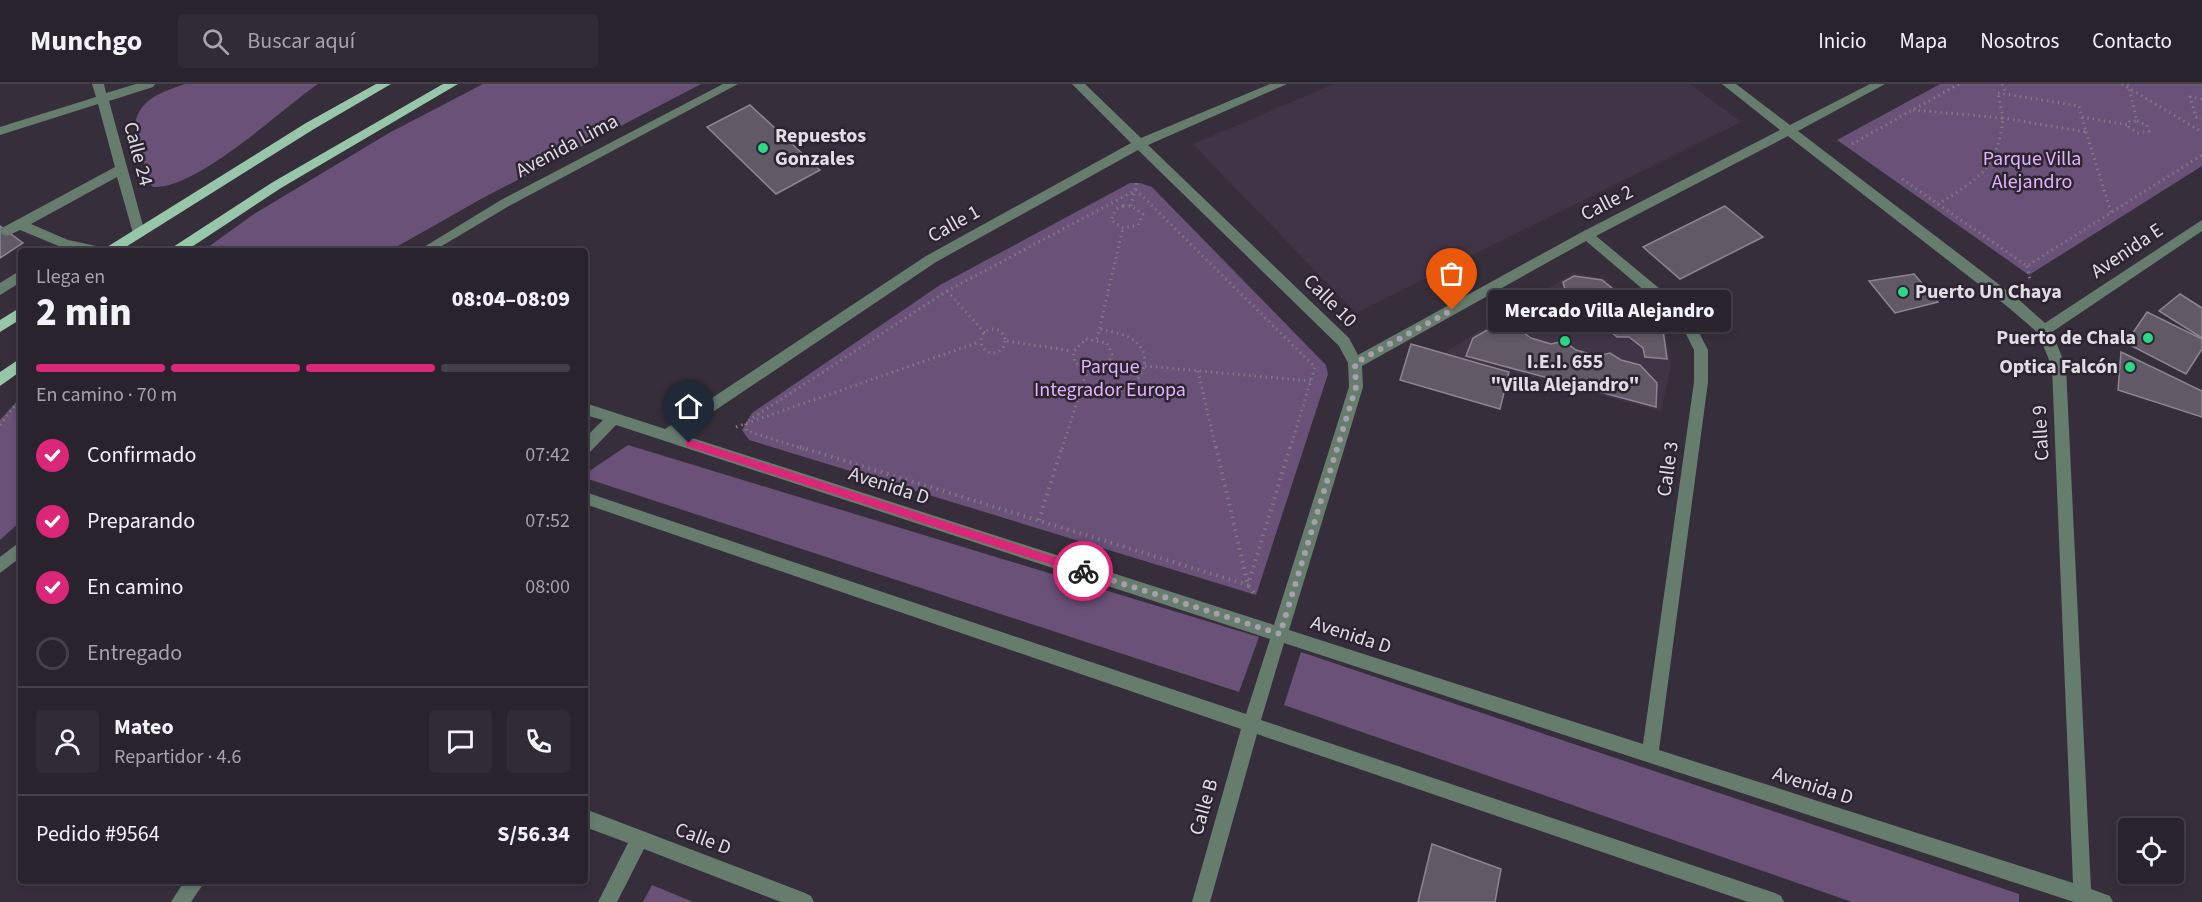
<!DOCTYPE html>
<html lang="es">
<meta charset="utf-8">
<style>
:root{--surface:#28232c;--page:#302b34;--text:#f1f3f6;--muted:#a5a4a9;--line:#444048;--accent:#db2777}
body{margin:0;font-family:"Source Sans 3",sans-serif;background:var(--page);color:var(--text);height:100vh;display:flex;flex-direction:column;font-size:22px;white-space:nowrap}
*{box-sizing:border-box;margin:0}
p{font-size:20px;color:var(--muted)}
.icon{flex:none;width:33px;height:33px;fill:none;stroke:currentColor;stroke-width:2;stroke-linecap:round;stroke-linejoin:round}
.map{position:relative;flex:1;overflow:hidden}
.drawer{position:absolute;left:18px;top:164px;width:570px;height:636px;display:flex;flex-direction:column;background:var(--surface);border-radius:6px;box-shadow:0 3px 9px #0003,0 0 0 2px var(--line)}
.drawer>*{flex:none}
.buttons{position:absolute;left:2118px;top:734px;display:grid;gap:12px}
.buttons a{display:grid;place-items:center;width:66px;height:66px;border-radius:6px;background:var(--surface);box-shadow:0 3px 9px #0003,0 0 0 2px var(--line);font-size:30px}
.pin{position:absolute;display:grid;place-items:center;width:51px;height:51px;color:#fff;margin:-62px -26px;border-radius:50% 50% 50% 0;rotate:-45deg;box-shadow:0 0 6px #0007}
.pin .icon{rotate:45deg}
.courier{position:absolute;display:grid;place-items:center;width:60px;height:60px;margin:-30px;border:4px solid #db2777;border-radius:50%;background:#fff;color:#222;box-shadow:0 2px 8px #0007}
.bubble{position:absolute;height:42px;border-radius:6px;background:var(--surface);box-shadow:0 3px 9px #0003,0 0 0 2px var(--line);font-size:20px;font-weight:800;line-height:42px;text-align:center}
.headline em{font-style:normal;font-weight:800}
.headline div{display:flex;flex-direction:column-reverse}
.headline{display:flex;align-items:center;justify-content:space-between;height:102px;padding:0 18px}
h1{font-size:39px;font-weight:800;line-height:45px}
.bar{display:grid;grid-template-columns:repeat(4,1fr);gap:9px 6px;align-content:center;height:72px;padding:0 18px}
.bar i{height:8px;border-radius:4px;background:var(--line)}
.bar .active{background:var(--accent)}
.bar p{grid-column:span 4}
.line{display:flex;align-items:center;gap:15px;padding:0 18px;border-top:2px solid var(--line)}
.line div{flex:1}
.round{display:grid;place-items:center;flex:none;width:63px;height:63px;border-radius:6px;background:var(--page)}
ol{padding:0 18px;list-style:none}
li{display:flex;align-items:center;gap:18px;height:66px}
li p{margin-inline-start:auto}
li .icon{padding:6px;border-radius:50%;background:var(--accent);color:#fff;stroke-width:4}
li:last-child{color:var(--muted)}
li i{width:33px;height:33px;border:3px solid var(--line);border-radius:50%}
header{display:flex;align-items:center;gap:36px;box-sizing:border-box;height:84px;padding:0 30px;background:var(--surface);border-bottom:2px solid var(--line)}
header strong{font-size:28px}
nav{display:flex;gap:33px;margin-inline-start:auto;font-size:21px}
.search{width:420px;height:54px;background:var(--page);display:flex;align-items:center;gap:15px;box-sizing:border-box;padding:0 21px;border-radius:6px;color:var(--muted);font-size:22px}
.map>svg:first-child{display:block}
</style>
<header>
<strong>Munchgo</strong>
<div class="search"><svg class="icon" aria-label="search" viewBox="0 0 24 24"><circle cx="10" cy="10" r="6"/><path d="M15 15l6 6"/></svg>Buscar aquí</div>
<nav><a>Inicio</a><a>Mapa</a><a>Nosotros</a><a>Contacto</a></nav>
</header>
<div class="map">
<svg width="2202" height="818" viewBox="0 0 2202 818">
<rect width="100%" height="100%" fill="#362f3b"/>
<!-- built -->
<g fill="#403547">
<path d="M1334,0H1690L1741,38L1356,229L1193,60Z"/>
<path d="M1573,189L1603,194L1665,245L1671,282L1661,327L1444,269Z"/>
</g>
<!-- green -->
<g fill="#695177">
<path d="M185,0H318C280,26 198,105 153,103L148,98L135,40C139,15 164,7 185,0Z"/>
<path d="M483,0H701L481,115L391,166H204L254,130L389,49Z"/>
<path d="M1940,0H2202V82L2029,191L1837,56Z"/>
<path d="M1130,99H1140L1152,103L1326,281L1328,290L1256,511L749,356L742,346L752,329L940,201Z"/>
<path d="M21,313V437L0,456V336Z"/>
<path d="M628,361L1259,553L1239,608L585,394V390Z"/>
<path d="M1301,568L2019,810V818H1852L1284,621Z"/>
<path d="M652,801L693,818H643Z"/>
</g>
<!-- building -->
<g fill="#615966" stroke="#8d8492" stroke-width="1.5">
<path d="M750,21L820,86L776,110L707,43Z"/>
<path d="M1725,122L1763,153L1680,195L1643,163Z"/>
<path d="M0,142L23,159L0,174Z"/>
<path d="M1914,190L1938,218L1895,229L1869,197Z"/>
<path d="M1574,192L1602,196L1663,246L1667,275L1645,273L1643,264L1629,253H1617L1566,209L1563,198Z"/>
<path d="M2180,210L2202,224V254L2159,227Z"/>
<path d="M2147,228L2202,255V265L2186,290L2126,259Z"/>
<path d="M1491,244L1510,249L1520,246L1531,254L1551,260L1564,257L1576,266L1598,272L1610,269L1621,276L1640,281L1657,299L1656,323L1466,272L1473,254Z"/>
<path d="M1411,260L1509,288L1500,325L1400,296Z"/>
<path d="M2121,268L2202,307V333L2118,306Z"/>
<path d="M1432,760L1501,785L1495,818H1418Z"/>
</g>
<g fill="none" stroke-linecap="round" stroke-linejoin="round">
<!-- path-far1 -->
<g stroke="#7f7983" stroke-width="3" stroke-dasharray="1.5 4" stroke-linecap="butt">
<path d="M2002,0L2006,9"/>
<path d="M2122,0L2202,48"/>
<path d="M2128,0L2137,37"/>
<path d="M1998,9L2079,22L2086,48L2003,34Z"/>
<path d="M2202,15L2190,13L2196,33L2202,34"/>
<path d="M1913,26L2003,34C1998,85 1978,95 1938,120"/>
<path d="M2082,33L2128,41"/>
<path d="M2137,37L2147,41L2149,47L2138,49L2129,43V38Z"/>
<path d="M2086,48L2111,128"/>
<path d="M1852,60L1959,0"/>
<path d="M1902,95L2027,182L2202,71"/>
<path d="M1123,122H1131L1143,130L1138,141L1123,144L1111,136L1116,125Z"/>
<path d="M1131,122L1137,97"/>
<path d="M2027,182L2030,196"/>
<path d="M947,207L985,249"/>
<circle cx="993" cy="257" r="12"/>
<path d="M1086,255L1107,259L1112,270L1107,282L1088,285L1075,279L1073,268Z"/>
<path d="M1097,255L1123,144"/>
<path d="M1007,257L1072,267"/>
<path d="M1145,282L1311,297"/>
<path d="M1198,287L1216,365"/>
<path d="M1082,302C1091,304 1100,308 1110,308C1133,308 1157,281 1138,260C1129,250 1112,248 1099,245"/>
<path d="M0,341L16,320"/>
<path d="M736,343L979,258"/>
<path d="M804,365L747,347L745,342L748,337L947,207L1136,106L1315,283L1290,365"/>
<path d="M1062,365L1087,287"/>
</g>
<!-- path -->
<g stroke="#7f7983" stroke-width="4" stroke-dasharray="1.5 5" stroke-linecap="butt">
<path d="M800,363L1248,501L1290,363"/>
<path d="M1216,363L1248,501L1256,512"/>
<path d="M1039,436L1062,363"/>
</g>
<!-- minor -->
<g fill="#667d6e" fill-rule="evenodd">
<path d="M92,0H104L106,9L136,0H155L153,3L109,17L145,149L144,152H134L133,149L117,93L31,140L68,156L101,163L102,166L66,165L20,146L7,152L2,150L1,147L2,144L115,83L98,20L0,51V43L96,13Z"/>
<path d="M723,0H738L509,122L435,166H419L501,116Z"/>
<path d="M1072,0H1085L1141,54L1270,0H1287L1148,61L1349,254L1358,271L1582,148L1780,46L1722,0H1736L1790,41L1870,0H1885L1798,47L2018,215L2045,239L2202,136V147L2052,248L2066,283L2091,805L2110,812L2113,818H2074L1284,559L1261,636L1775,809L1781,812L1784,818H1748L1257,650L1210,818H1192L1241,645L585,420V408L1246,630L1270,555L616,341L590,368L585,370V354L603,336L585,331V319L665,345L926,172L1131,59ZM1788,52L2008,223L2038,249L2052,283L2073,799L1659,666L1708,298V266L1689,229L1596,152ZM1138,66L1339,262L1348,279L1349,303L1274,541L680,350L936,178ZM1586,157L1679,236L1694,266V298L1643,660L1289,546L1363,303L1362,282Z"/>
<path d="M21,186V198L0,211V199Z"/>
<path d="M21,457V473L0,489V473Z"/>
<path d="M585,725L805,809L811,812L814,818H781L644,765L617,818H598L628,759L585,743Z"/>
<path d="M185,796H206L191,818H171Z"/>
</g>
<!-- major -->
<g fill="#97c7a8" fill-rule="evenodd">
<path d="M376,0H391L314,45L121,166H106L107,163L306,39Z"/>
<path d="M443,0H458L281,104L187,166H172L173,163L273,98Z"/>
<path d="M21,223V235L0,248V236Z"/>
<path d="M21,274V287L0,302V288Z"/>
</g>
</g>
<!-- route -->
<path fill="#db2777" d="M689,355L1083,482L1088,487L1083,491L686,362V356Z"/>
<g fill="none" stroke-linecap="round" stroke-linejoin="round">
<!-- done -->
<path stroke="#a6a0aa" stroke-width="6" stroke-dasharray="0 10.8" d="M1083,487L1280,550L1356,303L1355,279L1452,226"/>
</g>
<!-- markers -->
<g fill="#2bd884" stroke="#2c2531" stroke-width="2">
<circle cx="763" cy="64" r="6"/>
<circle cx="1903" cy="208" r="6"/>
<circle cx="2148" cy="254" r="6"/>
<circle cx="1565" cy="257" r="6"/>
<circle cx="2130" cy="283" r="6"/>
</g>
<g text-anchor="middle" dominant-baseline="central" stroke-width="5" stroke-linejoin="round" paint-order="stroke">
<!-- poi labels -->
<g font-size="20" font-weight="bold" fill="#e2dde5" stroke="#2c2531" text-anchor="start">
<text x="775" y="52">Repuestos<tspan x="775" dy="23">Gonzales</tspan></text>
<text x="1915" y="208">Puerto Un Chaya</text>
<text x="2136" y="254" text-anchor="end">Puerto de Chala</text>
<text x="1565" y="278" text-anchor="middle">I.E.I. 655<tspan x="1565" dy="23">"Villa Alejandro"</tspan></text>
<text x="2118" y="283" text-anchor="end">Optica Falcón</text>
</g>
<!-- street labels -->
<g font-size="20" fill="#e2dde5" stroke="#2c2531">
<text transform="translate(567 62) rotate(-28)">Avenida Lima</text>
<text transform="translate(138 70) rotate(75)">Calle 24</text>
<text transform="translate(1607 119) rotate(-27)">Calle 2</text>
<text transform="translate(954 140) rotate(-29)">Calle 1</text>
<text transform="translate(2127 167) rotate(-34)">Avenida E</text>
<text transform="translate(1330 217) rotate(45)">Calle 10</text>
<text transform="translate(2041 349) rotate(-93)">Calle 9</text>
<text transform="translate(1668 385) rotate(-82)">Calle 3</text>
<text transform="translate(889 402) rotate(18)">Avenida D</text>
<text transform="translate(1351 551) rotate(18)">Avenida D</text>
<text transform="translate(1813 702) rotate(18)">Avenida D</text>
<text transform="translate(1204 723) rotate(-74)">Calle B</text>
<text transform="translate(703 755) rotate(21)">Calle D</text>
</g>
<!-- park labels -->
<g font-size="20" fill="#e1b4fc" stroke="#2c2531">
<text x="2032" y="75">Parque Villa<tspan x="2032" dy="23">Alejandro</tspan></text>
<text x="1110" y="283">Parque<tspan x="1110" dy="23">Integrador Europa</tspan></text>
</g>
</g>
</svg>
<div class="buttons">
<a><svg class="icon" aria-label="locate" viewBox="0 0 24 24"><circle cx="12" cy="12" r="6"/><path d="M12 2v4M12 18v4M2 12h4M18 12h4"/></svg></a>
</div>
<div class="pin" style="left:1452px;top:226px;background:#ea580c"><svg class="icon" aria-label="bag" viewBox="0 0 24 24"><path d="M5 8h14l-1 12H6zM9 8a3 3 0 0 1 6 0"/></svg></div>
<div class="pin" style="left:689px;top:359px;background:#1f2937"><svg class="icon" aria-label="home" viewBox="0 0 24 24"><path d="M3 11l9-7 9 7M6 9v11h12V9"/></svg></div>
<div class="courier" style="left:1083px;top:487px"><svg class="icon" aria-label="bike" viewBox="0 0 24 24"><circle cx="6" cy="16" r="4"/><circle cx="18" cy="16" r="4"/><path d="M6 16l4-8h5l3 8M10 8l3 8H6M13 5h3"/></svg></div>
<div class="bubble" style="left:1488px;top:206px;width:243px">Mercado Villa Alejandro</div>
<section class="drawer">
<div class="headline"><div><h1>2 min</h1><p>Llega en</p></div><em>08:04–08:09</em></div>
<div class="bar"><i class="active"></i><i class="active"></i><i class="active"></i><i></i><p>En camino · 70 m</p></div>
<ol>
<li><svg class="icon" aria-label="check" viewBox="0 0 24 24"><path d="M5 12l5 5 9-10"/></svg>Confirmado<p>07:42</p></li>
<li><svg class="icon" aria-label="check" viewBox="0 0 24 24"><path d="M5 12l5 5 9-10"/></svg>Preparando<p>07:52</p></li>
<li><svg class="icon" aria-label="check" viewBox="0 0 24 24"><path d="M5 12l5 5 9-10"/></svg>En camino<p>08:00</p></li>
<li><i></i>Entregado</li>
</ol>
<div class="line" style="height:108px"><a class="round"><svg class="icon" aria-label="person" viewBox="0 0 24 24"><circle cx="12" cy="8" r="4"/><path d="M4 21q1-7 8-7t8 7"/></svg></a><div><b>Mateo</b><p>Repartidor · 4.6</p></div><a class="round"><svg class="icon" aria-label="chat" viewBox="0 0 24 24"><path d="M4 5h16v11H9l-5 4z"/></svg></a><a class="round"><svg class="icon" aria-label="phone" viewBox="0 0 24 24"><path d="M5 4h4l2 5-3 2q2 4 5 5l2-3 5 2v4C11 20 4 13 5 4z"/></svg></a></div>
<div class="line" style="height:78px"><div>Pedido #9564</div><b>S/56.34</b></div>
</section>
</div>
